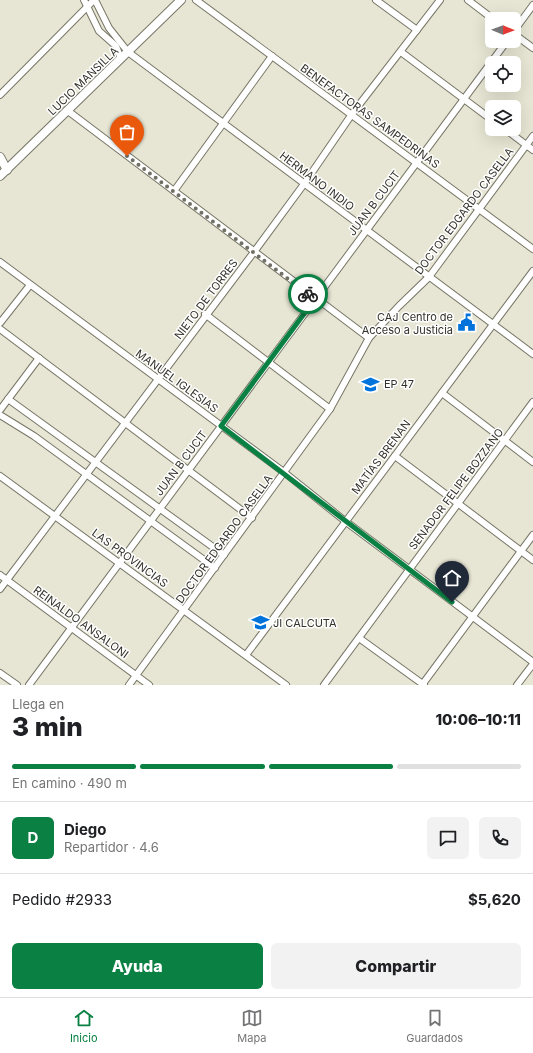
<!DOCTYPE html>
<html lang="es">
<meta charset="utf-8">
<style>
:root{--surface:#fff;--page:#f2f2f2;--text:#202124;--muted:#757577;--line:#e0e0e0;--accent:#0b8043}
body{margin:0;font-family:Inter,sans-serif;background:var(--page);color:var(--text);height:100vh;display:flex;flex-direction:column;font-size:15px;white-space:nowrap}
*{box-sizing:border-box;margin:0}
p{font-size:13px;color:var(--muted)}
.icon{flex:none;width:22px;height:22px;fill:none;stroke:currentColor;stroke-width:2;stroke-linecap:round;stroke-linejoin:round}
.map{position:relative;height:685px;overflow:hidden}
.sheet{display:flex;flex-direction:column;background:var(--surface);flex:1}
.sheet>*{flex:none}
.needle{width:26px;rotate:91deg}
.fabs{position:absolute;left:485px;top:12px;display:grid;gap:8px}
.fabs a{display:grid;place-items:center;width:36px;height:36px;border-radius:6px;background:var(--surface);box-shadow:0 4px 16px #0002;font-size:20px}
.pin{position:absolute;display:grid;place-items:center;width:34px;height:34px;color:#fff;margin:-41px -17px;border-radius:50% 50% 50% 0;rotate:-45deg;box-shadow:0 0 4px #0007}
.pin .icon{rotate:45deg}
.courier{position:absolute;display:grid;place-items:center;width:40px;height:40px;margin:-20px;border:3px solid #0b8043;border-radius:50%;background:#fff;color:#222;box-shadow:0 1px 5px #0007}
.overview em{font-style:normal;font-weight:800}
.overview div{display:flex;flex-direction:column-reverse}
.overview{display:flex;align-items:center;justify-content:space-between;height:68px;padding:0 12px}
h1{font-size:26px;font-weight:800;line-height:30px}
.bar{display:grid;grid-template-columns:repeat(4,1fr);gap:6px 4px;align-content:center;height:48px;padding:0 12px}
.bar i{height:5px;border-radius:3px;background:var(--line)}
.bar .active{background:var(--accent)}
.bar p{grid-column:span 4}
.line{display:flex;align-items:center;gap:10px;padding:0 12px;border-top:1px solid var(--line)}
.line div{flex:1}
.round{display:grid;place-items:center;flex:none;width:42px;height:42px;border-radius:6px;background:var(--page)}
.button{display:flex;gap:8px;margin-top:auto;padding:8px 12px}
.button a{flex:1;height:46px;border-radius:6px;background:var(--accent);color:#fff;font-size:16px;font-weight:800;line-height:46px;text-align:center}
.button a+a{background:var(--page);color:var(--text)}
.tabs{display:flex;justify-content:space-around;align-items:center;height:56px;border-top:1px solid var(--line);background:var(--surface);font-size:11px;color:var(--muted)}
.tabs a{display:grid;justify-items:center;gap:2px}
.tabs .active{color:var(--accent)}
.map>svg:first-child{display:block}
</style>
<div class="map">
<svg width="533" height="685" viewBox="0 0 533 685">
<rect width="100%" height="100%" fill="#e7e5d3"/>
<g fill="none" stroke-linecap="round" stroke-linejoin="round">
<defs>
<g id="street">
<path d="M84,0L99,31L116,46L121,59"/>
<path d="M95,0L109,28L128,52L533,354"/>
<path d="M196,0L533,249"/>
<path d="M376,0L417,30"/>
<path d="M468,0L493,19"/>
<path d="M514,31L533,5"/>
<path d="M514,34L533,48"/>
<path d="M401,52L492,120"/>
<path d="M0,95L94,0"/>
<path d="M68,111L369,338"/>
<path d="M505,129L533,150"/>
<path d="M174,191L272,56"/>
<path d="M0,262L285,473L345,521L533,662"/>
<path d="M205,314L330,409"/>
<path d="M0,323L30,285"/>
<path d="M0,329L252,518"/>
<path d="M442,393L533,462"/>
<path d="M8,399L224,555"/>
<path d="M0,410L39,358"/>
<path d="M0,415L34,436L215,568"/>
<path d="M395,456L533,560"/>
<path d="M0,476L286,685"/>
<path d="M0,575L149,685"/>
<path d="M0,589L254,252L304,184L352,114L440,0"/>
<path d="M359,638L424,685"/>
<path d="M246,655L533,271"/>
<path d="M0,673L17,685"/>
<path d="M29,685L507,41"/>
<path d="M129,685L330,409L369,338L399,306L429,277L533,136"/>
<path d="M324,685L533,402"/>
<path d="M422,685L533,535"/>
<path d="M517,685L533,664"/>
</g>
<g id="secondary">
<path d="M0,157L7,170"/>
<path d="M0,176L181,0"/>
</g>
</defs>
<!-- street casing -->
<use href="#street" stroke="#787667" stroke-width="8"/>
<!-- secondary casing -->
<use href="#secondary" stroke="#787667" stroke-width="10"/>
<!-- street -->
<use href="#street" stroke="#fff" stroke-width="6"/>
<!-- secondary -->
<use href="#secondary" stroke="#fff" stroke-width="8"/>
</g>
<g fill="none" stroke-linecap="round" stroke-linejoin="round">
<!-- done -->
<path stroke="#717065" stroke-width="4" stroke-dasharray="0 7.2" d="M127,156L308,294"/>
<!-- route -->
<path stroke="#0b8043" stroke-width="5" d="M308,294L315,299L221,426L452,602"/>
</g>
<!-- icons -->
<defs>
<symbol id="civic-bare" viewBox="-9 -9 18 18"><path d="M-.6-6.5H3V-4.5H.6V-3L4-1V1h2V6H-6V1h2V-1L-.6-3ZM-1.2 2.5V6h2.4V2.5Z" fill="#0273da" stroke="#fff" stroke-width="2.5" paint-order="stroke"/></symbol>
<symbol id="school-bare" viewBox="-9 -9 18 18"><path d="M0-5L7-2L0 1L-7-2ZM-4 1L0 2.5L4 1V4Q0 6-4 4Z" fill="#0273da" stroke="#fff" stroke-width="2.5" paint-order="stroke"/></symbol>
</defs>
<g fill-rule="evenodd">
<use href="#civic-bare" x="454" y="310" width="25" height="25"/>
<use href="#school-bare" x="358" y="372" width="25" height="25"/>
<use href="#school-bare" x="248" y="610" width="25" height="25"/>
</g>
<g text-anchor="middle" dominant-baseline="central" stroke-width="3" stroke-linejoin="round" paint-order="stroke">
<!-- street labels -->
<g font-size="11" fill="#32312a" stroke="#fff">
<text transform="translate(83 81) rotate(-44)">LUCIO MANSILLA</text>
<text transform="translate(370 116) rotate(36)">BENEFACTORAS SAMPEDRINAS</text>
<text transform="translate(317 181) rotate(37)">HERMANO INDIO</text>
<text transform="translate(374 203) rotate(-53)">JUAN B CUCIT</text>
<text transform="translate(464 211) rotate(-53)">DOCTOR EDGARDO CASELLA</text>
<text transform="translate(206 299) rotate(-53)">NIETO DE TORRES</text>
<text transform="translate(177 381) rotate(36)">MANUEL IGLESIAS</text>
<text transform="translate(381 457) rotate(-53)">MATÍAS BRENAN</text>
<text transform="translate(181 463) rotate(-53)">JUAN B CUCIT</text>
<text transform="translate(456 489) rotate(-53)">SENADOR FELIPE BOZZANO</text>
<text transform="translate(224 539) rotate(-54)">DOCTOR EDGARDO CASELLA</text>
<text transform="translate(130 558) rotate(36)">LAS PROVINCIAS</text>
<text transform="translate(81 622) rotate(36)">REINALDO ANSALONI</text>
</g>
<!-- poi labels -->
<g font-size="11" fill="#32312a" stroke="#fff" text-anchor="start">
<text x="453" y="317" text-anchor="end">CAJ Centro de<tspan x="453" dy="13">Acceso a Justicia</tspan></text>
<text x="384" y="384">EP 47</text>
<text x="273" y="623">JI CALCUTA</text>
</g>
</g>
</svg>
<div class="fabs">
<a><svg class="needle" viewBox="-14 -14 28 28"><path d="M0-13l5 13h-10z" fill="#e53935"/><path d="M0 13l5-13h-10z" fill="#757577"/></svg></a>
<a><svg class="icon" aria-label="locate" viewBox="0 0 24 24"><circle cx="12" cy="12" r="6"/><path d="M12 2v4M12 18v4M2 12h4M18 12h4"/></svg></a>
<a><svg class="icon" aria-label="layers" viewBox="0 0 24 24"><path d="M12 4l9 5-9 5-9-5zM3 14l9 5 9-5"/></svg></a>
</div>
<div class="pin" style="left:127px;top:156px;background:#ea580c"><svg class="icon" aria-label="bag" viewBox="0 0 24 24"><path d="M5 8h14l-1 12H6zM9 8a3 3 0 0 1 6 0"/></svg></div>
<div class="pin" style="left:452px;top:602px;background:#1f2937"><svg class="icon" aria-label="home" viewBox="0 0 24 24"><path d="M3 11l9-7 9 7M6 9v11h12V9"/></svg></div>
<div class="courier" style="left:308px;top:294px"><svg class="icon" aria-label="bike" viewBox="0 0 24 24"><circle cx="6" cy="16" r="4"/><circle cx="18" cy="16" r="4"/><path d="M6 16l4-8h5l3 8M10 8l3 8H6M13 5h3"/></svg></div>
</div>
<section class="sheet">
<div class="overview"><div><h1>3 min</h1><p>Llega en</p></div><em>10:06–10:11</em></div>
<div class="bar"><i class="active"></i><i class="active"></i><i class="active"></i><i></i><p>En camino · 490 m</p></div>
<div class="line" style="height:72px"><b class="round" style="background:var(--accent);color:#fff">D</b><div><b>Diego</b><p>Repartidor · 4.6</p></div><a class="round"><svg class="icon" aria-label="chat" viewBox="0 0 24 24"><path d="M4 5h16v11H9l-5 4z"/></svg></a><a class="round"><svg class="icon" aria-label="phone" viewBox="0 0 24 24"><path d="M5 4h4l2 5-3 2q2 4 5 5l2-3 5 2v4C11 20 4 13 5 4z"/></svg></a></div>
<div class="line" style="height:52px"><div>Pedido #2933</div><b>$5,620</b></div>
<div class="button"><a>Ayuda</a><a>Compartir</a></div>
</section>
<nav class="tabs">
<a class="active"><svg class="icon" aria-label="home" viewBox="0 0 24 24"><path d="M3 11l9-7 9 7M6 9v11h12V9"/></svg>Inicio</a>
<a><svg class="icon" aria-label="map" viewBox="0 0 24 24"><path d="M3 6l6-2 6 2 6-2v14l-6 2-6-2-6 2zM9 4v14M15 6v14"/></svg>Mapa</a>
<a><svg class="icon" aria-label="saved" viewBox="0 0 24 24"><path d="M7 4h10v16l-5-4-5 4z"/></svg>Guardados</a>
</nav>
